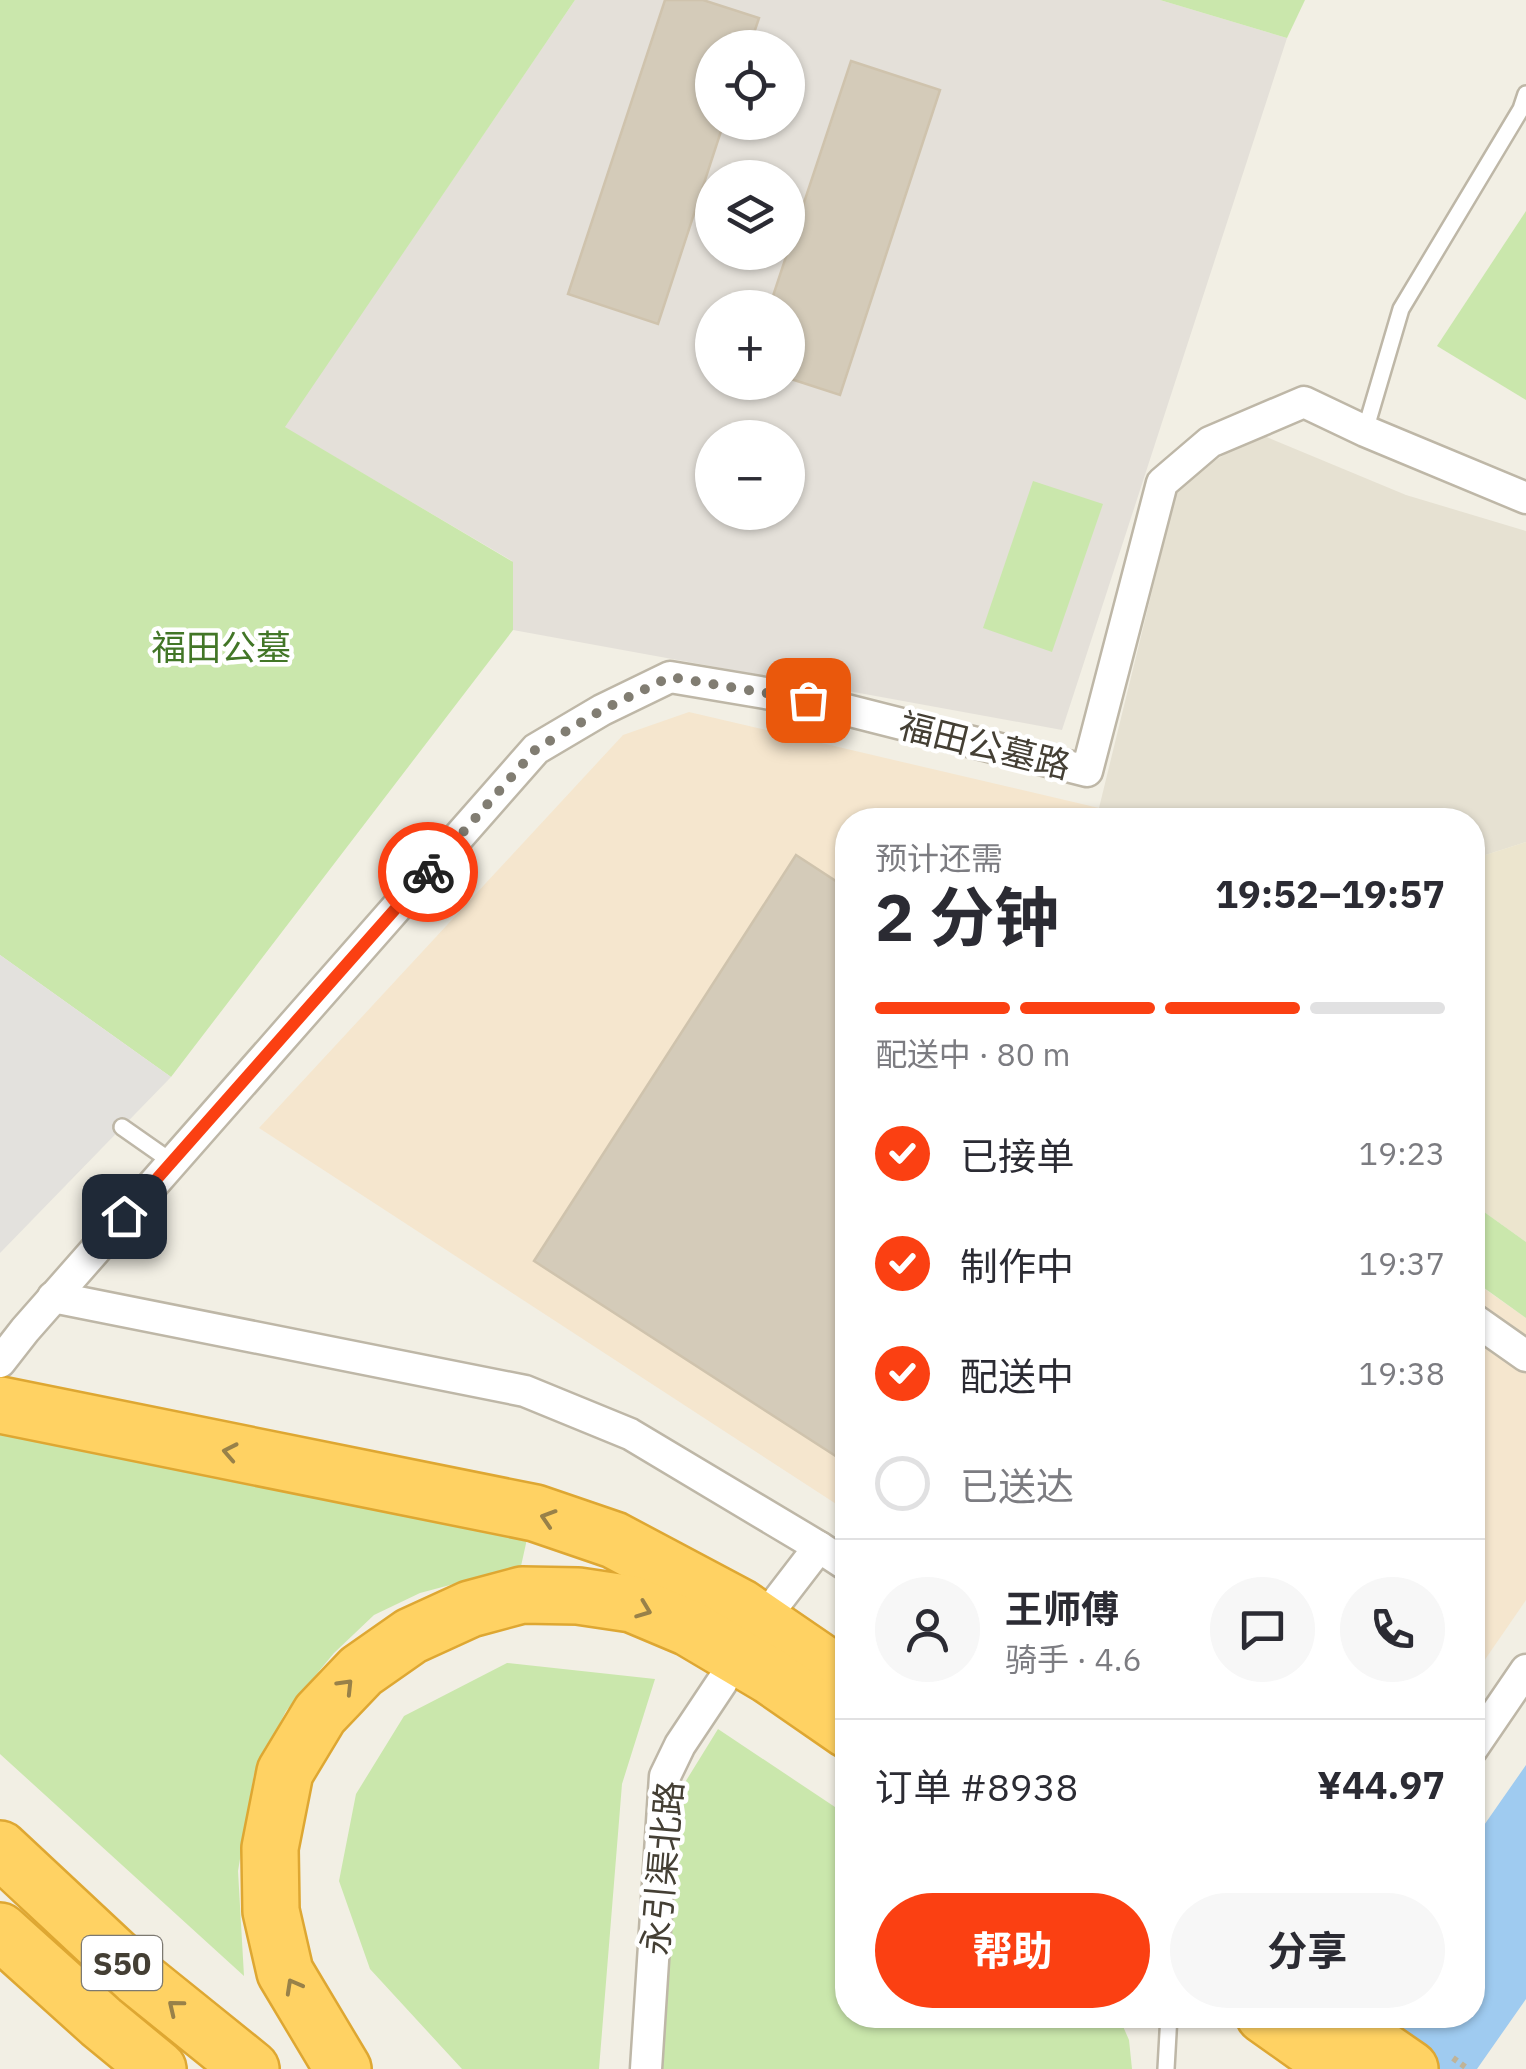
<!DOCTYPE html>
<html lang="zh">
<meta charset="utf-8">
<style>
:root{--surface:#fff;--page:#f7f7f7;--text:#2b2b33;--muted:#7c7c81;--line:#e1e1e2;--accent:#fb4012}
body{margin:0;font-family:"IBM Plex Sans","Noto Sans SC",sans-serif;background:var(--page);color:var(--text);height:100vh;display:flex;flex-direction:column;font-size:38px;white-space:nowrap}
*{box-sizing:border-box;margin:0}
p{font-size:32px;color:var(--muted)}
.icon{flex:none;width:55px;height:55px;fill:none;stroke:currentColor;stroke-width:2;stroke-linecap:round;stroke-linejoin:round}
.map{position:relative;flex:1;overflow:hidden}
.details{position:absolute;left:835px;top:808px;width:650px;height:1220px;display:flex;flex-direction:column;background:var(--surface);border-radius:40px;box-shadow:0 2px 8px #0004}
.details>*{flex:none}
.tools{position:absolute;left:695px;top:30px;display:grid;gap:20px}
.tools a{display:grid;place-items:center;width:110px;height:110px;border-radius:50%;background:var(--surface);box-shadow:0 2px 8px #0004;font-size:50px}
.pin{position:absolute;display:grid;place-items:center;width:85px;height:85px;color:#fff;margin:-42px;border-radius:20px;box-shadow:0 5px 15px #0006}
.courier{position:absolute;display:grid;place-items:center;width:100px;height:100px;margin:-50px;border:8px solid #fb4012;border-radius:50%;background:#fff;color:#222;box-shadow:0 2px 12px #0007}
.head em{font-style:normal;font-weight:700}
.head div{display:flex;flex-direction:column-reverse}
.head{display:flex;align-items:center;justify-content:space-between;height:170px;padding:0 40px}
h1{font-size:65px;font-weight:700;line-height:75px}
.bar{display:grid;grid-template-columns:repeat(4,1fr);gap:15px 10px;align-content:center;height:120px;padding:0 40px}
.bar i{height:12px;border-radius:8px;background:var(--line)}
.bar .on{background:var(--accent)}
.bar p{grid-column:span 4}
.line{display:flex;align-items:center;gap:25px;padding:0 40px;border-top:2px solid var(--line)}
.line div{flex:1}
.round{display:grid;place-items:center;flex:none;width:105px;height:105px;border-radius:52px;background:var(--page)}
ol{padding:0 40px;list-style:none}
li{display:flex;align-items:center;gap:30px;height:110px}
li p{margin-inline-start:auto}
li .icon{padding:10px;border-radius:50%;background:var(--accent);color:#fff;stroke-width:4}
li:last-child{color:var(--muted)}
li i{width:55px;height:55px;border:5px solid var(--line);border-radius:50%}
.primary-button{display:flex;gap:20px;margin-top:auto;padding:20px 40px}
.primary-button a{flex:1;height:115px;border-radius:60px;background:var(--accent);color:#fff;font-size:40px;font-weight:700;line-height:115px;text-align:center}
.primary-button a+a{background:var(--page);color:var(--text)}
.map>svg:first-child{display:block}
</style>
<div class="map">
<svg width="1526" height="2069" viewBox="0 0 1526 2069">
<rect width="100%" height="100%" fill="#f2efe4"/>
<!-- residential -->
<path fill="#e6e1d2" d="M1257,433L1406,495L1526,531V842L1473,859L1472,820H1150L1099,808L1178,485Z"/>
<!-- commercial -->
<g fill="#f5e6ce">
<path d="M689,712L1150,820H848L847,1511L259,1128L623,735Z"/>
<path d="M1472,1280L1526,1318V1600L1473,1677Z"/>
</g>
<!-- industrial -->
<path fill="#e4e0d9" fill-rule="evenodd" d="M575,0H1160L1287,38L1062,730L513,630L512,561L284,427ZM712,48H788V122H712ZM712,178H788V252H712ZM712,308H788V382H712ZM712,438H788V512H712Z"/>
<!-- education -->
<path fill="#ece5ce" d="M1526,842V1242L1473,1204V859Z"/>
<!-- green -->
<g fill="#cae7ac">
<path d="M0,0H575L285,427L513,562V630L171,1077L0,955Z"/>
<path d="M1160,0H1305L1287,38Z"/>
<path d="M1526,211V400L1437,346Z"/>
<path d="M1033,481L1103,504L1052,652L983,628Z"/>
<path d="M1473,1204L1526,1242V1318L1473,1280Z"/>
<path d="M0,1427L527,1539L521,1566L420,1593L374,1615L334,1653L286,1711L254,1774L238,1871L244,1976L0,1754Z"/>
<path d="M507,1663L655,1679L622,1784L599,2069H462L370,1969L339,1881L356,1794L404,1716Z"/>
<path d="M718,1729L847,1815L848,2015H1118L1129,2040L1132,2069H661L684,1784Z"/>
</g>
<!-- parking -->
<path fill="#e3e1dd" d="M0,955L171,1077L0,1253Z"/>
<!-- water -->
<path fill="#9fcbf0" d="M1526,1765V1999L1477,2069H1314L1351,2015H1472L1473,1841Z"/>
<!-- building -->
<g fill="#d4cbb9" stroke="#cfc3ad" stroke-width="2.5">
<path d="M665,0H703L759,18L749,48H712V122H724L658,324L568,294Z"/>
<path d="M851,61L940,90L840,395L788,378V308H769Z"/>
<path d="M796,855L848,889V1464L534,1261Z"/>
</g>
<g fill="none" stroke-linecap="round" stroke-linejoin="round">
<defs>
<g id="service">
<path d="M1365,431L1401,309L1521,109L1526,94"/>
<path d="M122,1127L172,1162"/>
<path d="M1166,2069L1169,2015"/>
</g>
<g id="minor">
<path d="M53,1297L525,1391L630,1434L819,1547"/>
<path d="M1472,1318L1526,1356"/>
<path d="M0,1362L25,1330L536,749L602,710L670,677L807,700L1087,771L1162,483L1210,442L1304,402L1365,431L1526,498"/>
<path d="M779,1599L819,1547L848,1566"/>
<path d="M1472,1749L1526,1670"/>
<path d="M646,2069L665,1776L680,1745L722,1682"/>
</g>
<g id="motorway">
<path d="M0,1405L535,1513L614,1540L740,1607L848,1681"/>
<path d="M0,1849L137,1977L251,2069"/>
<path d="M0,1931L101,2022L158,2069"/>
<path d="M1264,2015L1340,2069"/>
<path d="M1332,2015L1410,2069"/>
<path d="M343,2069L285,1972L271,1911L270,1848L285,1772L320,1714L361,1671L411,1636L470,1609L522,1595L578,1596L632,1604L689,1628L770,1676L848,1730"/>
</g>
</defs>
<!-- service casing -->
<use href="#service" stroke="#beb7a7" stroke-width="20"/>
<!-- minor casing -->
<use href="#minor" stroke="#beb7a7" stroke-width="35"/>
<!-- motorway casing -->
<use href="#motorway" stroke="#dea732" stroke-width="60"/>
<!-- path -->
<path stroke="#bfb398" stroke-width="6" stroke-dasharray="5 5" stroke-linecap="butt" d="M1453,2058L1468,2069"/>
<!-- service -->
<use href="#service" stroke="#fff" stroke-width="15"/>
<!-- minor -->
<use href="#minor" stroke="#fff" stroke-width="30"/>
<!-- motorway -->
<use href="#motorway" stroke="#ffd263" stroke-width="55"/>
</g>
<!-- one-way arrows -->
<defs><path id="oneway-chevron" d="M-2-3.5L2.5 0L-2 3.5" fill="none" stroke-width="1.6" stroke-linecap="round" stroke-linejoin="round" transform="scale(2.5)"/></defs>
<g stroke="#988149">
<use href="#oneway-chevron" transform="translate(230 1452) rotate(-169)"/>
<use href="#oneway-chevron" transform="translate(548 1518) rotate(-162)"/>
<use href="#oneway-chevron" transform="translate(644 1610) rotate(21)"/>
<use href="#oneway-chevron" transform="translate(346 1686) rotate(-46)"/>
<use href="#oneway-chevron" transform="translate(293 1986) rotate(-119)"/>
<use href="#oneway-chevron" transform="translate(175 2007) rotate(-141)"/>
</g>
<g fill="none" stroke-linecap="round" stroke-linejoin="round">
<!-- done -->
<path stroke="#817d72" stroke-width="10" stroke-dasharray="0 18" d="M428,872L536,749L602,710L670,677L808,700"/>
<!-- route -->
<path stroke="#fb4012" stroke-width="12" d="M124,1216L428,872"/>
</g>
<g text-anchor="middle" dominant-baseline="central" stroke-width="9" stroke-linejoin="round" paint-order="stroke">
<!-- shield labels -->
<rect fill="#fff" stroke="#7c7971" stroke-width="2.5" x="82" y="1936" width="80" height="54" rx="8"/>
<g font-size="32" font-weight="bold" fill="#443f34">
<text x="122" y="1963">S50</text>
</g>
<!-- park labels -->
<g font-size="35" fill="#427627" stroke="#fff">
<text x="221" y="647">福田公墓</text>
</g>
<!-- street labels -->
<g font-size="35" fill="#443f34" stroke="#fff">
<text transform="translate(985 745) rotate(14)">福田公墓路</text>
<text transform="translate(662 1868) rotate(-85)">永引渠北路</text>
</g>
</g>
</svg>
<div class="tools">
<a><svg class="icon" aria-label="locate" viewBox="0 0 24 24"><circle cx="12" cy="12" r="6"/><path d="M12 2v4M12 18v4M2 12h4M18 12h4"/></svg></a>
<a><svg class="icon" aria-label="layers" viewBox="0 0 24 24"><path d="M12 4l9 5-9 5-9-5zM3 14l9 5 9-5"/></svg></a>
<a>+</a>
<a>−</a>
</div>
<div class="pin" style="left:808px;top:700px;background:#ea580c"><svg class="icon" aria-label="bag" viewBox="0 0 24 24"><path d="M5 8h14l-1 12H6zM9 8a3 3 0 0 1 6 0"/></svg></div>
<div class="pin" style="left:124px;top:1216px;background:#1f2937"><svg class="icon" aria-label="home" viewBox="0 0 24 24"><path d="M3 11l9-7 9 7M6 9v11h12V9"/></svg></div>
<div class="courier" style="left:428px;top:872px"><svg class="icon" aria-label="bike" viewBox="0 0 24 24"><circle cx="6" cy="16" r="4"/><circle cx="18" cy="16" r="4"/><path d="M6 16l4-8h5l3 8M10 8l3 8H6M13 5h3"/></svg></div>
<section class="details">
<div class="head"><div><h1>2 分钟</h1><p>预计还需</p></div><em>19:52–19:57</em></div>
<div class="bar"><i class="on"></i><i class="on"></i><i class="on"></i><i></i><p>配送中 · 80 m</p></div>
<ol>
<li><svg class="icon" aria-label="check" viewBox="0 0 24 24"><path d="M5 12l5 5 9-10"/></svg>已接单<p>19:23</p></li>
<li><svg class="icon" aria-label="check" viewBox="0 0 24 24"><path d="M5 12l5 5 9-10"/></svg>制作中<p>19:37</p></li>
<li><svg class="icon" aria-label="check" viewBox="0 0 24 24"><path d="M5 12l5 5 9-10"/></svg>配送中<p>19:38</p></li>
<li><i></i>已送达</li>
</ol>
<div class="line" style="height:180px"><a class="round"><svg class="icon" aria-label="person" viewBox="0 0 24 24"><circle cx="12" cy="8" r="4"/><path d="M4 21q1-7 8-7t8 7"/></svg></a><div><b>王师傅</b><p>骑手 · 4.6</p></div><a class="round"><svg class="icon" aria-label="chat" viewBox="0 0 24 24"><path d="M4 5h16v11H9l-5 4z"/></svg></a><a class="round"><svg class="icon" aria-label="phone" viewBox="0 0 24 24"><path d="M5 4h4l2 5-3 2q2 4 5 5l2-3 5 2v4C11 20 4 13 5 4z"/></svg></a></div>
<div class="line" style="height:130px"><div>订单 #8938</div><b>¥44.97</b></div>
<div class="primary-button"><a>帮助</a><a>分享</a></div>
</section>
</div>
